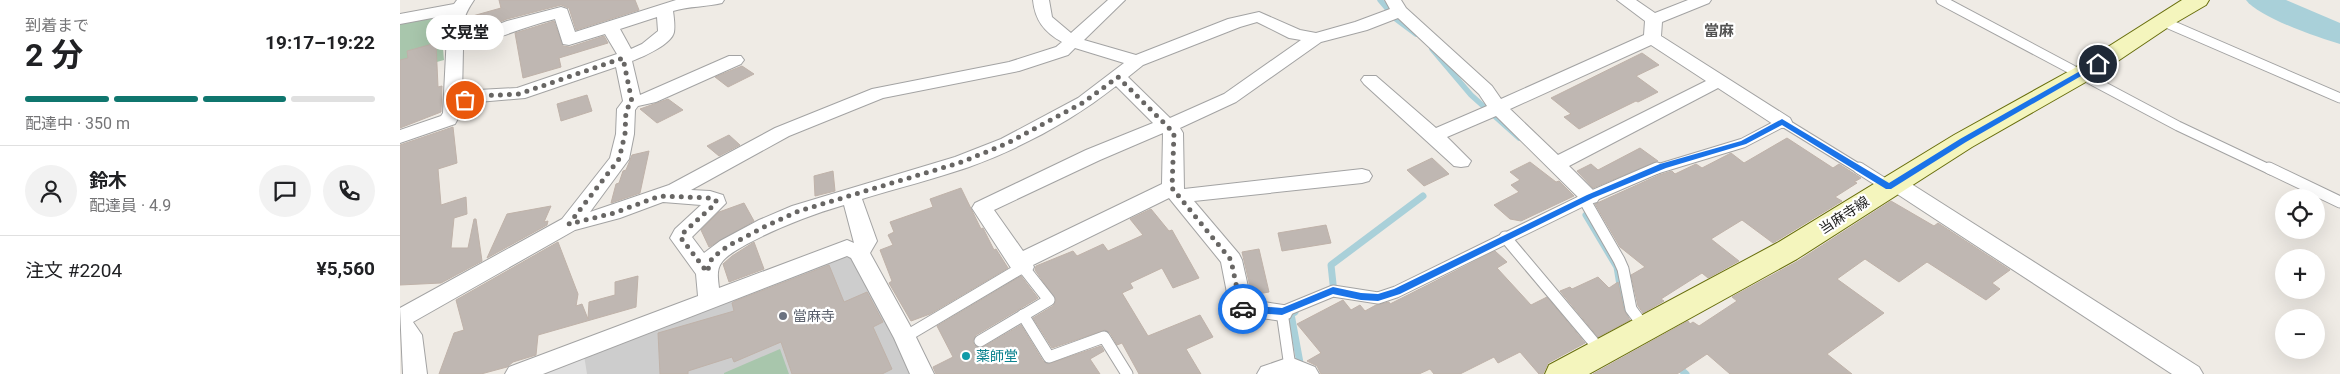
<!DOCTYPE html>
<html lang="ja">
<meta charset="utf-8">
<style>
:root{--surface:#fff;--page:#f2f2f2;--text:#202124;--muted:#757577;--line:#e0e0e0;--accent:#0f766e}
body{margin:0;font-family:Roboto,"Noto Sans JP",sans-serif;background:var(--page);color:var(--text);height:100vh;display:flex;flex-direction:column;font-size:19px;white-space:nowrap}
*{box-sizing:border-box;margin:0}
p{font-size:16px;color:var(--muted)}
.icon{flex:none;width:28px;height:28px;fill:none;stroke:currentColor;stroke-width:2;stroke-linecap:round;stroke-linejoin:round}
.map{position:relative;flex:1;overflow:hidden}
.details{display:flex;flex-direction:column;background:var(--surface);width:400px}
.details>*{flex:none}
.fabs{position:absolute;left:1875px;top:189px;display:grid;gap:10px}
.fabs a{display:grid;place-items:center;width:50px;height:50px;border-radius:50%;background:var(--surface);box-shadow:0 5px 20px #0002;font-size:25px}
.pin{position:absolute;display:grid;place-items:center;width:42px;height:42px;color:#fff;margin:-21px;border:2px solid #fff;border-radius:50%;box-shadow:0 1px 5px #0007}
.courier{position:absolute;display:grid;place-items:center;width:50px;height:50px;margin:-25px;border:4px solid #1a73e8;border-radius:50%;background:#fff;color:#222;box-shadow:0 1px 6px #0007}
.bubble{position:absolute;height:35px;border-radius:18px;background:var(--surface);box-shadow:0 5px 20px #0002;font-size:16px;font-weight:700;line-height:35px;text-align:center}
.headline em{font-style:normal;font-weight:700}
.headline div{display:flex;flex-direction:column-reverse}
.headline{display:flex;align-items:center;justify-content:space-between;height:85px;padding:0 25px}
h1{font-size:32px;font-weight:700;line-height:38px}
.bar{display:grid;grid-template-columns:repeat(4,1fr);gap:8px 5px;align-content:center;height:60px;padding:0 25px}
.bar i{height:6px;border-radius:4px;background:var(--line)}
.bar .selected{background:var(--accent)}
.bar p{grid-column:span 4}
.line{display:flex;align-items:center;gap:12px;padding:0 25px;border-top:1px solid var(--line)}
.line div{flex:1}
.round{display:grid;place-items:center;flex:none;width:52px;height:52px;border-radius:26px;background:var(--page)}
main{display:flex;flex:1;min-height:0}
.map>svg:first-child{display:block}
</style>
<main>
<section class="details">
<div class="headline"><div><h1>2 分</h1><p>到着まで</p></div><em>19:17–19:22</em></div>
<div class="bar"><i class="selected"></i><i class="selected"></i><i class="selected"></i><i></i><p>配達中 · 350 m</p></div>
<div class="line" style="height:90px"><a class="round"><svg class="icon" aria-label="person" viewBox="0 0 24 24"><circle cx="12" cy="8" r="4"/><path d="M4 21q1-7 8-7t8 7"/></svg></a><div><b>鈴木</b><p>配達員 · 4.9</p></div><a class="round"><svg class="icon" aria-label="chat" viewBox="0 0 24 24"><path d="M4 5h16v11H9l-5 4z"/></svg></a><a class="round"><svg class="icon" aria-label="phone" viewBox="0 0 24 24"><path d="M5 4h4l2 5-3 2q2 4 5 5l2-3 5 2v4C11 20 4 13 5 4z"/></svg></a></div>
<div class="line" style="height:65px"><div>注文 #2204</div><b>¥5,560</b></div>
</section>
<div class="map">
<svg width="1940" height="374" viewBox="0 0 1940 374">
<rect width="100%" height="100%" fill="#efebe5"/>
<!-- religious -->
<path fill="#cdcdcd" d="M437,256L452,258L512,374H136Z"/>
<!-- cemetery -->
<g fill="#a8c6ac">
<path d="M40,15L44,60L0,72V22Z"/>
<path d="M380,349L389,374H324V373Z"/>
</g>
<!-- parking -->
<path fill="#dfdfdf" d="M184,355L187,374H137Z"/>
<g fill="none" stroke-linecap="round" stroke-linejoin="round">
<!-- stream-far1 -->
<g stroke="#a9d0d9" stroke-width="5.5">
<path d="M980,0L996,19L1016,34"/>
<path d="M1032,49L1071,95L1119,138"/>
</g>
<!-- stream -->
<g stroke="#a9d0d9" stroke-width="7">
<path d="M1186,215L1217,267L1225,316"/>
<path d="M934,293L931,265L1023,196"/>
<path d="M895,312L891,314L900,363L897,374"/>
<path d="M1276,365L1286,374"/>
</g>
<!-- river -->
<path fill="#a9d0d9" fill-rule="evenodd" d="M1846,0H1886L1940,23V44C1919,38 1858,17 1846,0Z"/>
</g>
<!-- building -->
<g fill="#bfb7b2" stroke="#bfb2a9">
<path d="M99,0H235L239,10L176,30L169,8L161,5L107,19L72,33L69,17L101,8Z"/>
<path d="M154,21L163,46L170,47L204,36L208,43L159,58L161,67L123,78L115,33Z"/>
<path d="M36,43L38,87L42,86L41,112L0,128V60L8,58L7,51Z"/>
<path d="M1242,53L1259,65L1236,76L1258,92L1238,102L1236,101L1179,129L1164,117L1171,114L1151,98Z"/>
<path d="M342,66L354,74L328,87L315,77Z"/>
<path d="M187,95L192,111L161,121L157,104Z"/>
<path d="M268,99L283,110L257,123L240,109Z"/>
<path d="M53,127L57,163L38,169L41,205L66,197L67,214L54,218L51,248H68L74,219H76L82,261L41,283L0,285V145Z"/>
<path d="M329,135L340,145L319,156L307,146Z"/>
<path d="M1387,138L1433,168L1439,164L1461,178L1454,182L1457,183L1435,197L1442,201L1373,243L1342,220L1311,239L1339,261L1308,278L1302,273L1261,299L1264,301L1243,313L1238,306L1231,275L1245,267L1220,247L1195,204L1259,175L1272,171L1275,174L1296,164L1302,168L1331,153L1344,163Z"/>
<path d="M1240,148L1258,161L1193,188L1177,171L1191,164L1198,170Z"/>
<path d="M249,151L240,193L211,203L216,184L219,183L223,171L226,170L232,155Z"/>
<path d="M1032,158L1049,174L1024,186L1007,170Z"/>
<path d="M1130,162L1156,182L1159,181L1174,196L1121,221L1110,219L1094,205L1119,192L1111,185L1120,180L1110,172Z"/>
<path d="M433,171L435,191L415,196L414,176Z"/>
<path d="M561,188L581,229L583,228L594,250L596,249L608,268L530,314L511,321L489,283L492,281L480,250L493,245L488,235L494,232L490,222L533,207L530,199Z"/>
<path d="M1491,201L1534,226L1538,223L1610,270L1592,283L1600,289L1586,300L1527,262L1499,282L1465,259L1437,279L1484,313L1427,354L1452,374H1330L1307,354L1277,374H1193L1288,321L1290,324L1293,322L1299,326L1337,301L1332,297L1398,261Z"/>
<path d="M344,203L354,221L309,247L301,230L319,212Z"/>
<path d="M151,206L144,222L148,221L147,225L87,258L107,214Z"/>
<path d="M751,209L769,231L772,230L799,278L773,288L762,268L730,283L733,288L722,293L748,336L800,315L813,337L786,349L801,374H739L722,343L717,345L710,333L705,330L652,348L633,318L653,306L656,300L635,270L636,266L673,251L677,256L703,244L708,251L743,235L730,219Z"/>
<path d="M926,225L931,243L882,251L878,233Z"/>
<path d="M158,242L178,294L176,306L182,304L188,319L189,302L215,295V282L238,276L236,307L138,335L136,355L113,362L107,367L81,374H39L54,333L64,330L56,300Z"/>
<path d="M354,242L364,269L329,282L323,264L332,256Z"/>
<path d="M859,249L869,292L852,295L842,252Z"/>
<path d="M1095,251L1107,262L1097,268L1131,305L1147,297L1185,343L1148,363L1143,374H1139L1120,352L1098,363L1094,357L1060,374H1034L1030,369L1019,374H921L917,366L907,361L921,353L897,324L943,300L951,310L960,305L965,311L976,305L989,302L990,304Z"/>
<path d="M429,265L444,302L467,292L483,322L473,327L492,369L482,374H392L381,342L334,362L332,357L288,371V374H260L258,333L334,311L332,303L335,301Z"/>
<path d="M621,276L638,298L576,335L573,341L574,345L583,347L621,325L643,361L648,364L701,346L704,351L690,359L700,374H536L533,367L553,357L537,326Z"/>
<path d="M1198,277L1209,288L1218,282L1224,310L1230,320L1198,337L1160,291L1170,287L1172,289Z"/>
</g>
<g fill="none" stroke-linecap="round" stroke-linejoin="round">
<defs>
<g id="service-far1">
<path d="M1541,0L1778,126L1871,170"/>
<path d="M1762,21L1940,98"/>
<path d="M1254,170L1343,143L1383,122L1461,170"/>
</g>
<g id="service">
<path d="M1459,168L1489,187"/>
<path d="M1869,168L1940,202"/>
<path d="M1184,199L1219,260L1223,269L1231,309L1245,328"/>
<path d="M1105,237L1201,351"/>
<path d="M623,315L649,357L704,337L727,374"/>
<path d="M505,337L623,267L649,300L580,341"/>
<path d="M890,367L882,312L933,291L978,298L996,292L1190,197L1257,168"/>
</g>
<g id="minor">
<path d="M57,0H74C64,15 63,20 63,38L107,21L161,7L167,9L175,32L276,0H324L322,3C306,7 289,6 273,11C274,18 275,26 274,32C272,44 243,57 232,61L240,95L329,56H341L344,60L341,64L256,102L238,106L235,110L234,134L229,159L190,212L269,185L375,128L472,89L609,62L656,47L662,42C644,32 635,20 633,0H649L652,17L671,33L708,0H725L684,40L736,55L828,19L859,12L900,30L916,33L955,22L990,9L985,0H1001L1006,8L1092,86L1101,99L1244,35L1245,21L1217,0H1236L1255,13L1288,0H1311L1309,3L1262,22L1261,36L1390,118L1392,122L1390,126L1383,128L1376,126L1318,88L1169,166L1200,197L1197,202L1190,204L1183,202L1096,116L1047,137L1071,161L1068,166L1061,167L1054,166L964,84L961,80L964,76H976L1036,128L1087,106L1079,94L998,18L967,30L921,42L836,102L780,128L783,133L784,189L962,169L969,171L972,176L969,181L962,183L794,201L839,254L842,260L851,300L890,306L893,312L890,318L882,321L833,314L830,308L821,262L769,198L633,265L634,267L631,273C622,275 617,275 611,268L572,208L575,203L686,150L753,123L716,86C673,120 621,148 569,167C534,179 498,188 462,199L477,241L470,253L513,331L534,374H510L494,338L451,258L447,256L143,374H105L109,367L298,296L296,274L270,238L275,229L301,205L263,202L220,218L175,230L13,322L22,335L27,374H3L0,308L162,219L210,158L216,134L217,109L223,101L216,67L125,98L78,102L61,106V113L55,124L0,143V130L41,116L43,113L48,15L0,24V14L54,4ZM257,17L258,31L242,44L231,49L220,29ZM155,19L163,44L169,45L205,34L217,54L117,88L78,90L62,95L63,49C94,40 123,27 155,19ZM857,22L889,38L901,40L824,94L770,118L728,77L743,65L840,27ZM1251,45L1306,81L1158,155L1110,109ZM675,48L724,63L678,98L601,139L555,157L392,206L359,220L320,241L304,253L292,237L326,203L323,195L310,191L291,190L389,136L483,98L619,71L668,55ZM763,133L762,184L623,251L594,210L700,160ZM444,205L454,243L447,240L319,288C318,279 316,269 322,262C328,254 339,249 347,244C379,227 410,215 444,205Z"/>
<path d="M1495,176L1502,178L1799,367L1803,374H1772L1488,188L1485,183L1488,178Z"/>
<path d="M890,357L915,367L919,374H857L861,367Z"/>
</g>
<path id="secondary" d="M1782,0H1809L1806,5L1770,26L1691,79L1572,147L1397,259L1189,374H1145L1149,365L1377,243L1554,135L1673,69Z"/>
</defs>
<!-- service-far1 casing -->
<use href="#service-far1" stroke="#a3a3a3" stroke-width="11"/>
<!-- service casing -->
<use href="#service" stroke="#a3a3a3" stroke-width="13"/>
<!-- minor casing -->
<use href="#minor" stroke="#a3a3a3" stroke-width="2"/>
<!-- secondary casing -->
<use href="#secondary" stroke="#686e0d" stroke-width="2"/>
<!-- service-far1 -->
<use href="#service-far1" stroke="#fff" stroke-width="9"/>
<!-- service -->
<use href="#service" stroke="#fff" stroke-width="11"/>
<!-- minor -->
<use href="#minor" fill="#fff" fill-rule="evenodd"/>
<!-- secondary -->
<use href="#secondary" fill="#f4f5bd" fill-rule="evenodd"/>
</g>
<!-- route -->
<path fill="#1a73e8" d="M1696,62L1702,64L1566,142L1491,189H1486L1382,125L1346,144L1266,168L1193,198L1000,294L978,301L961,300L933,294L882,315L843,312L838,309L843,305L882,308L933,287L961,293L978,294L994,289L1187,195L1260,164L1341,141L1382,119L1489,183L1560,139Z"/>
<g fill="none" stroke-linecap="round" stroke-linejoin="round">
<!-- done -->
<path stroke="#686664" stroke-width="5" stroke-dasharray="0 9" d="M65,100L78,96L119,94L223,58L232,102L226,110L225,134L219,159L169,224L214,213L260,196L310,198L316,200V203L282,234L281,238L307,272L312,258L328,246L366,226L399,211L562,162L608,143L684,102L718,77L774,133L772,188L831,260L841,308L843,309"/>
</g>
<!-- markers -->
<circle fill="#6b7280" stroke="#fff" stroke-width="2" cx="383" cy="316" r="5"/>
<circle fill="#0f9aa8" stroke="#fff" stroke-width="2" cx="566" cy="356" r="5"/>
<g text-anchor="middle" dominant-baseline="central" stroke-width="4.5" stroke-linejoin="round" paint-order="stroke">
<!-- street labels -->
<g font-size="14" fill="#1f1f1f" stroke="#fff">
<text transform="translate(1444 215) rotate(-33)">当麻寺線</text>
</g>
<!-- worship labels -->
<g font-size="14" fill="#5b616d" stroke="#fff" text-anchor="start">
<text x="393" y="316">當麻寺</text>
</g>
<!-- culture labels -->
<g font-size="14" fill="#0d838f" stroke="#fff" text-anchor="start">
<text x="576" y="356">薬師堂</text>
</g>
<!-- neighbourhood labels -->
<g font-size="15" font-weight="bold" fill="#525252" stroke="#fff">
<text x="1319" y="31">當麻</text>
</g>
</g>
</svg>
<div class="fabs">
<a><svg class="icon" aria-label="locate" viewBox="0 0 24 24"><circle cx="12" cy="12" r="6"/><path d="M12 2v4M12 18v4M2 12h4M18 12h4"/></svg></a>
<a>+</a>
<a>−</a>
</div>
<div class="pin" style="left:65px;top:100px;background:#ea580c"><svg class="icon" aria-label="bag" viewBox="0 0 24 24"><path d="M5 8h14l-1 12H6zM9 8a3 3 0 0 1 6 0"/></svg></div>
<div class="pin" style="left:1698px;top:64px;background:#1f2937"><svg class="icon" aria-label="home" viewBox="0 0 24 24"><path d="M3 11l9-7 9 7M6 9v11h12V9"/></svg></div>
<div class="courier" style="left:843px;top:309px"><svg class="icon" aria-label="car" viewBox="0 0 24 24"><path d="M5 17H2v-5l4-1 3-4h7l3 4 3 1v5h-3M9 17h6M6 11h13"/><circle cx="7" cy="17" r="2"/><circle cx="17" cy="17" r="2"/></svg></div>
<div class="bubble" style="left:26px;top:15px;width:78px">文晃堂</div>
</div>
</main>
